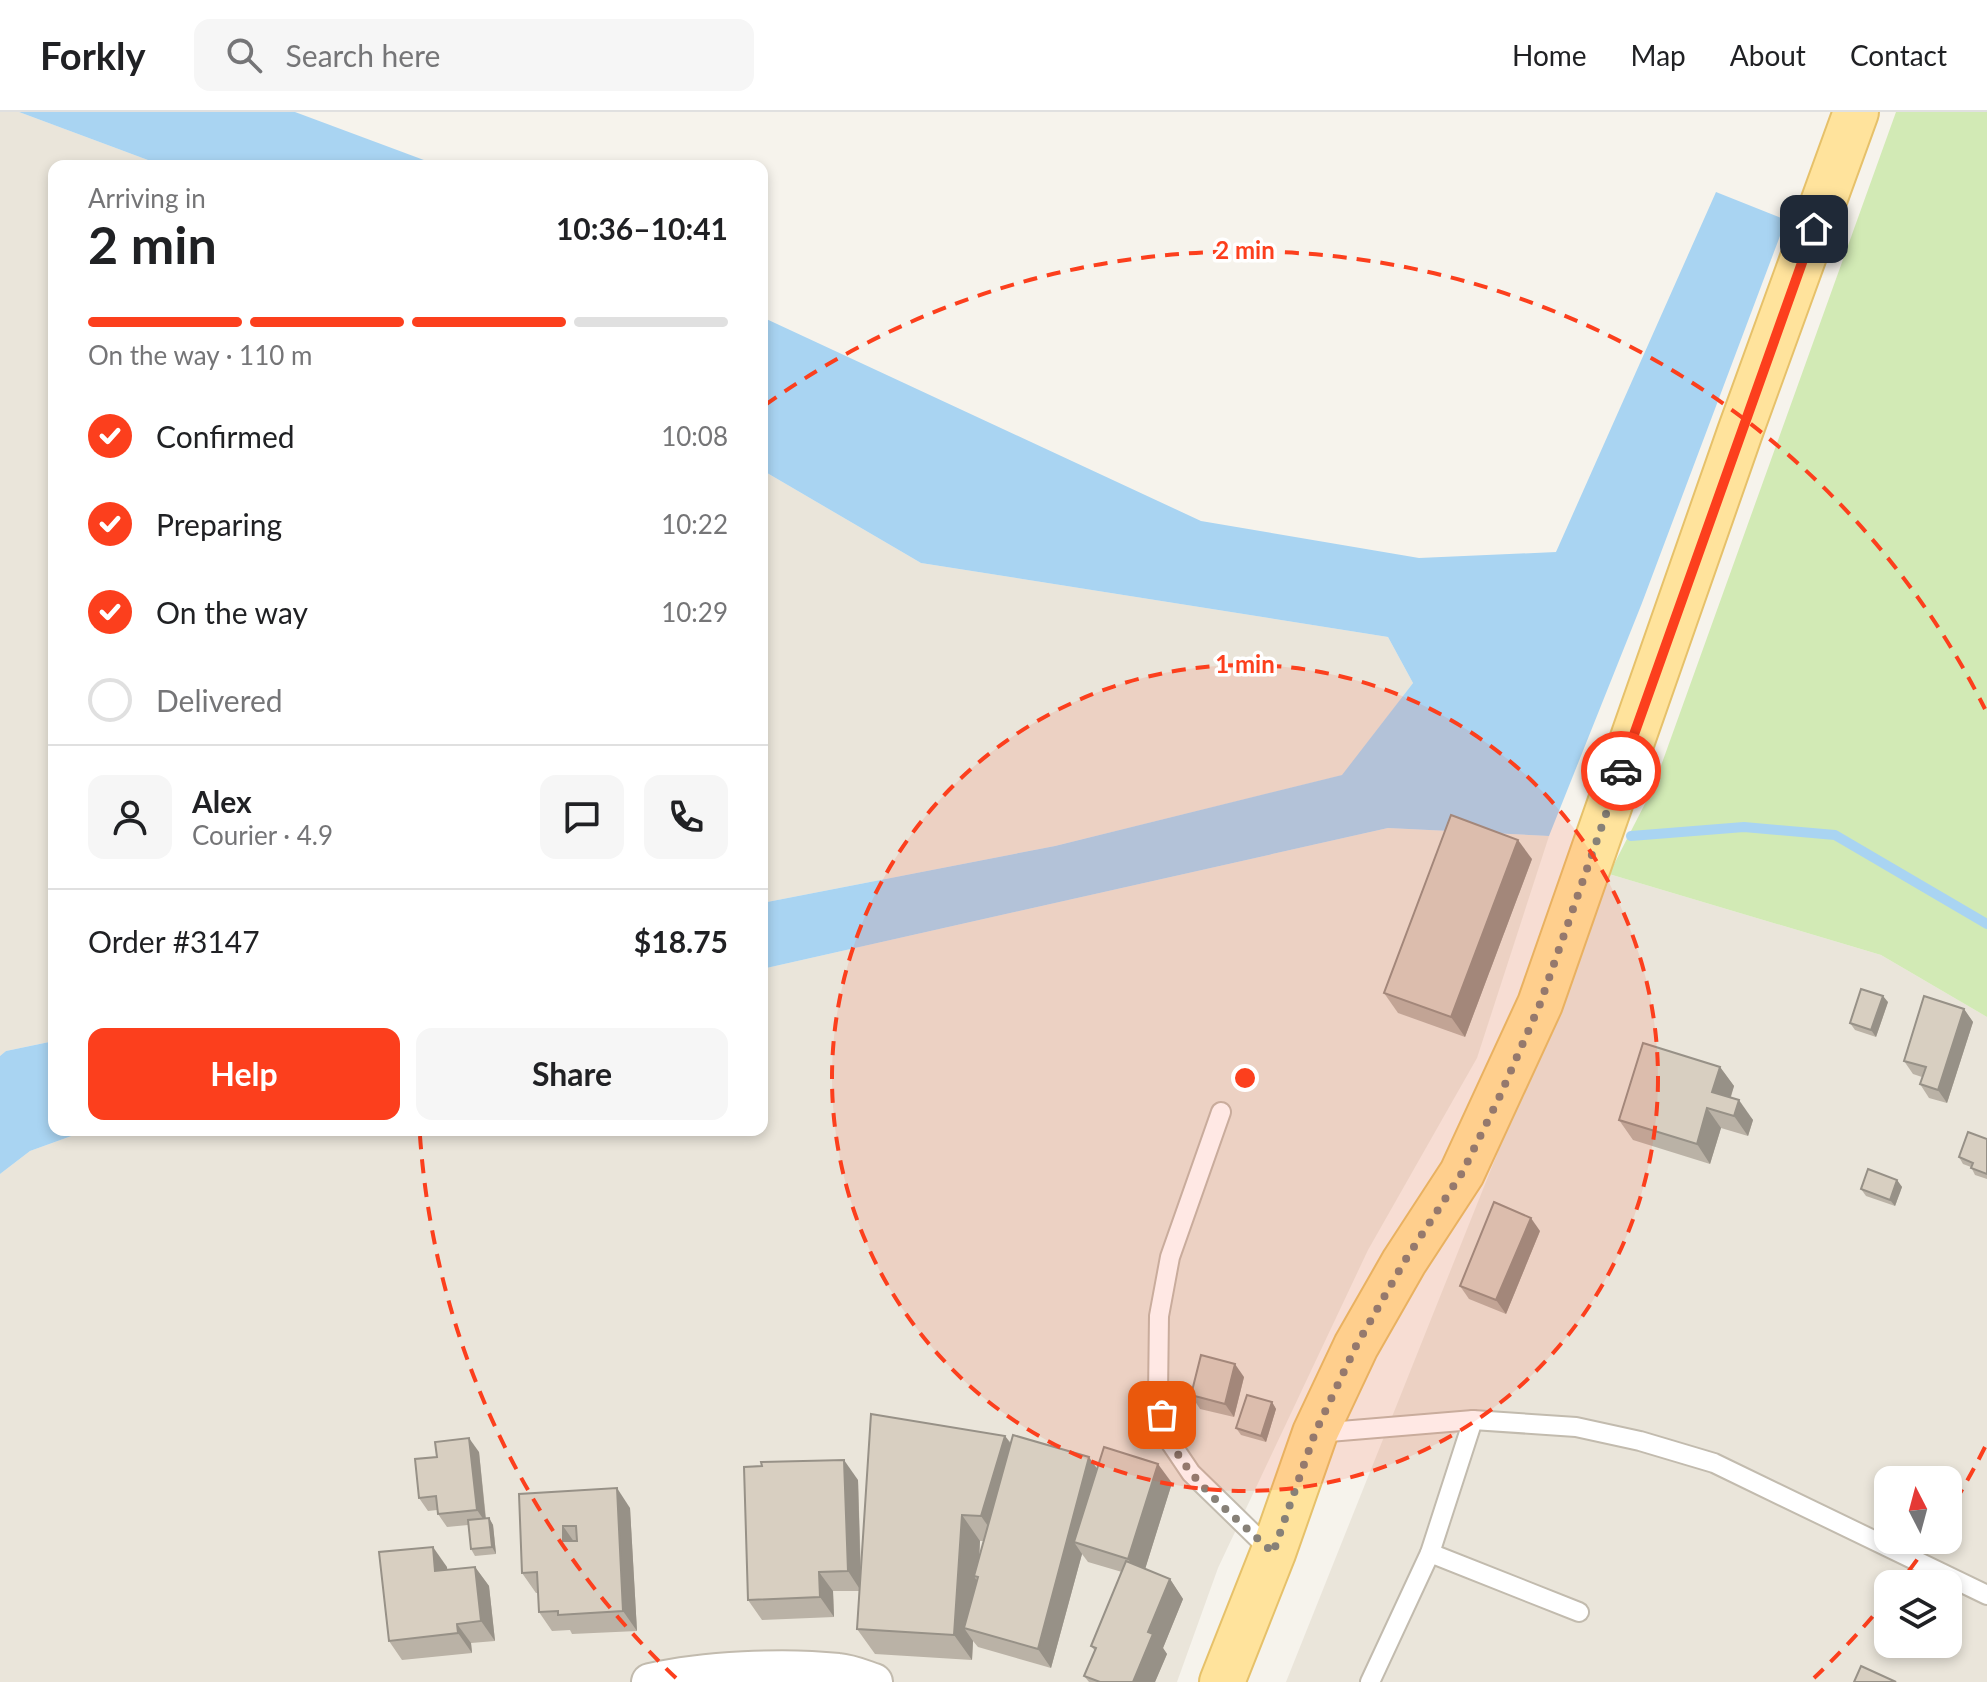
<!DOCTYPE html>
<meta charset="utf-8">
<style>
:root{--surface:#fff;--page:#f6f6f6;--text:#202124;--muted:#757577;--line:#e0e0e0;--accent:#fc3f1d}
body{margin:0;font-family:Lato,sans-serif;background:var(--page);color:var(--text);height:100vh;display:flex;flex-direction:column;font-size:30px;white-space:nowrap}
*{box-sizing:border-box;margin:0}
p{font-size:26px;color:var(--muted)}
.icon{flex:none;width:44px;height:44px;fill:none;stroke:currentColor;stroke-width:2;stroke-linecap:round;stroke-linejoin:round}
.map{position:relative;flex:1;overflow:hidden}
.side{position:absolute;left:48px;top:48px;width:720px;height:976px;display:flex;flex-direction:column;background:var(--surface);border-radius:16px;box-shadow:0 4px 12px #0003}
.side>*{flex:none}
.needle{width:52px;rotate:354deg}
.controls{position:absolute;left:1874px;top:1354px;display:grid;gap:16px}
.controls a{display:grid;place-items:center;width:88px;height:88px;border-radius:16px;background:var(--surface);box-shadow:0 4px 12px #0003;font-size:40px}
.pin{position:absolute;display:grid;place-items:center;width:68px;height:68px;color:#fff;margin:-34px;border-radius:16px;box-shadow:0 4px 12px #0006}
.courier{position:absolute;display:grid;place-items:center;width:80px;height:80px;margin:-40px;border:6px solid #fc3f1d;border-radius:50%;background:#fff;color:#222;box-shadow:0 2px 10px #0007}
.overview em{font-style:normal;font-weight:700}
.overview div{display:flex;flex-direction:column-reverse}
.overview{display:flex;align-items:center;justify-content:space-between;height:136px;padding:0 40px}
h1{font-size:52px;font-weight:700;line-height:60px}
.bar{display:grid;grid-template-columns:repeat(4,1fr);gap:12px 8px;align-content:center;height:96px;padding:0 40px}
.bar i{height:10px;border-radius:6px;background:var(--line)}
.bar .on{background:var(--accent)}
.bar p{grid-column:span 4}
.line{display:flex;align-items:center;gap:20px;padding:0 40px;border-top:2px solid var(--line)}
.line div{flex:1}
.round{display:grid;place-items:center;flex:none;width:84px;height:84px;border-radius:16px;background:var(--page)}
ol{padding:0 40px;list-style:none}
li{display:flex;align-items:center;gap:24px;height:88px}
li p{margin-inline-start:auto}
li .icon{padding:8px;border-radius:50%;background:var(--accent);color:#fff;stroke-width:4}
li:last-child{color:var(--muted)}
li i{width:44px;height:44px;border:4px solid var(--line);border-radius:50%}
.primary-button{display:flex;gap:16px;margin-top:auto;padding:16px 40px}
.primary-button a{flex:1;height:92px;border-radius:16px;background:var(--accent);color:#fff;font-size:32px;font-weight:700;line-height:92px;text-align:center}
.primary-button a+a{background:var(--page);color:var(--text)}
header{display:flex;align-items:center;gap:48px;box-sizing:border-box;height:112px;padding:0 40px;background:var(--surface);border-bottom:2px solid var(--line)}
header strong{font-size:38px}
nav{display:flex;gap:44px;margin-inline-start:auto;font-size:28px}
.search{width:560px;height:72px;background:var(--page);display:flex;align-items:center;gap:20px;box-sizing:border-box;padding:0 28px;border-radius:16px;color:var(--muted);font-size:30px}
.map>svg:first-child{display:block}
</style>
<header>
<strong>Forkly</strong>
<div class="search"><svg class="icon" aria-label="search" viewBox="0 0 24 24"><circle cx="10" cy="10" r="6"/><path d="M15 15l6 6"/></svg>Search here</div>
<nav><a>Home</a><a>Map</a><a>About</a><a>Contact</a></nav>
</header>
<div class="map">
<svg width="1987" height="1570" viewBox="0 0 1987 1570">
<rect width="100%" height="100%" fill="#f6f3ec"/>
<!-- residential -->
<g fill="#eae5da" fill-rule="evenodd">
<path d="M0,0H19L164,54H54V929L6,939L0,944Z"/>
<path d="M762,358L921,451L1388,525L1413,571L1343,663L1055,734L762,791Z"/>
<path d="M1388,716L1549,724L1477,946L1368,1138L1218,1456L1177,1570H0V1062L30,1039L88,1018H762V857Z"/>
<path d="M1609,762L1881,843L1987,905V1570H1286ZM1888,1368H1948V1428H1888ZM1888,1472H1948V1532H1888Z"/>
</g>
<!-- green -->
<path fill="#d2eab5" d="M1896,0H1987V905L1881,843L1609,762L1653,676Z"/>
<!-- water -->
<g fill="#a9d4f2">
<path d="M19,0H295L440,54H164Z"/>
<path d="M1716,80L1786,108L1642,491L1549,724L1388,716L762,857V791L1055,734L1342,663L1413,571L1388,525L921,451L762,358V205L1201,409L1419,446L1556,440Z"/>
<path d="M54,929V1018H88L30,1039L0,1062V944L6,939Z"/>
</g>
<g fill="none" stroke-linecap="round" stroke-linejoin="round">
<!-- stream -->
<path stroke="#a9d4f2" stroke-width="10" d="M1631,724L1744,715L1835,723L1987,812"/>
<defs>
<g id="service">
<path d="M1221,1000L1170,1145L1159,1204L1158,1282L1166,1324L1191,1361L1271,1439"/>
<path d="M1317,1321L1473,1308L1576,1315L1640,1329L1714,1351L1987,1483"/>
<path d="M1430,1441L1579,1500"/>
<path d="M1370,1570L1430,1441L1473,1308"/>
</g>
<path id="minor" d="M650,1570C704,1558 783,1554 838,1560C850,1561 862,1566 874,1570"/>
<path id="primary" d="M1222,1570L1273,1441L1315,1321L1356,1234L1404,1150L1462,1061L1540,892L1740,320L1856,0"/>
</defs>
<!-- service casing -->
<use href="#service" stroke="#c2bbae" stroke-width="22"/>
<!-- minor casing -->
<use href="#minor" stroke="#c2bbae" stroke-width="40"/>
<!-- primary casing -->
<use href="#primary" stroke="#e6c16a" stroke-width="48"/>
<!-- service -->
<use href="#service" stroke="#fff" stroke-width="18"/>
<!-- minor -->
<use href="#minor" stroke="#fff" stroke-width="36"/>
<!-- primary -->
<use href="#primary" stroke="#ffe39c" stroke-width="44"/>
</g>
<!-- wall -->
<g fill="#bab2a6" fill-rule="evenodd">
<path d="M1532,747L1465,925L1398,901L1384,881Z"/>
<path d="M1888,890L1876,925L1855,918L1850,911Z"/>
<path d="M1964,897L1973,910L1947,991L1929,986L1920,972L1922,965L1913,962L1904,949Z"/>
<path d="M1720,955L1734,974L1731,985L1753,1008L1748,1024L1721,1016L1710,1052L1633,1028L1619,1008Z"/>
<path d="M1987,1027V1067L1975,1063L1971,1055L1963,1052L1959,1045Z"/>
<path d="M1897,1068L1902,1075L1895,1094L1866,1084L1861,1077Z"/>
<path d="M1540,1119L1506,1202L1469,1187L1460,1174Z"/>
<path d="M1244,1265L1234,1305L1200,1297L1191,1283Z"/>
<path d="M1272,1290L1276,1297L1266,1330L1241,1323L1236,1316Z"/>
<path d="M1005,1324L1011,1331L1098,1357L1172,1371L1145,1457L1170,1467L1183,1487L1163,1536L1167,1542L1155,1570H1089L1084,1564L1095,1539L1091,1534L1122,1460L1088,1450L1082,1442L1051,1556L978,1535L973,1529L972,1548L875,1542L857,1517L859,1479H833L834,1505L762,1508L748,1488L858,1368L861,1460ZM980,1429H984L979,1448Z"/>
<path d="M479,1340L486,1406H489L493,1413L496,1442L475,1444L471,1437L468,1413L447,1415L438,1402L437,1398L428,1399L419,1386Z"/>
<path d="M519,1382L630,1396L637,1519L572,1522L570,1518L552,1519L539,1500L538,1481H536L522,1461Z"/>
<path d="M447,1455V1458L475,1455L489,1474L495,1529L471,1531L472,1541L402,1548L389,1529Z"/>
</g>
<!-- shaded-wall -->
<g fill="#979187">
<path d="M1518,728L1532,747L1465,925L1451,905Z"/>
<path d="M1883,884L1888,890L1876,925L1871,918Z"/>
<path d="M1964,897L1973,910L1947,991L1938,978Z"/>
<path d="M1720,955L1734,974L1726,999L1712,980Z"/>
<path d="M1739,988L1753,1008L1748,1024L1734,1004Z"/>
<path d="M1707,996L1721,1016L1710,1052L1697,1032Z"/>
<path d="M1897,1068L1902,1075L1895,1094L1890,1088Z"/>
<path d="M1531,1106L1540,1119L1506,1202L1496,1188Z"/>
<path d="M1235,1252L1244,1265L1234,1305L1225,1292Z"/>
<path d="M1272,1290L1276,1297L1266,1330L1261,1324Z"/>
<path d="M1005,1324L1023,1349L999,1430L981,1404Z"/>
<path d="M469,1326L479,1340L486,1411L477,1398Z"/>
<path d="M1089,1345L1103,1365L1074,1430L1082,1442L1051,1556L1038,1537Z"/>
<path d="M844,1348L858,1368L861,1479L848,1459Z"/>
<path d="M1158,1352L1172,1371L1142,1467L1128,1447Z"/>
<path d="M617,1376L630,1396L637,1519L623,1499Z"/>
<path d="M962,1403L980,1429L978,1465L974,1464L977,1469L964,1516L973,1529L972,1548L954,1523Z"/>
<path d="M489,1406L493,1413L496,1442L492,1435Z"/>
<path d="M563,1414L577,1434L563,1429Z"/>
<path d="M433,1435L447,1455L449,1478L435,1459Z"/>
<path d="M475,1455L489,1474L495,1529L481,1509Z"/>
<path d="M819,1460L833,1479L834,1505L820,1485Z"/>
<path d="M1170,1467L1183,1487L1163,1536L1167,1542L1155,1570H1133L1148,1520Z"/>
<path d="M457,1512L471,1531L472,1541L458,1521Z"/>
</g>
<!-- building -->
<g fill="#d8cfc1" stroke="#979187" stroke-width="2" fill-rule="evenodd">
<path d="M1451,703L1518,728L1451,905L1384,881Z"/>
<path d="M1861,877L1883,884L1871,918L1850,911Z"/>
<path d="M1924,884L1964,897L1938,978L1920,972L1926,955L1904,949Z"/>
<path d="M1643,931L1720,955L1712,980L1739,988L1734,1004L1707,996L1697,1032L1619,1008Z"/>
<path d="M1968,1020L1987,1027V1062L1971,1056L1973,1051L1959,1045Z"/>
<path d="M1868,1057L1897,1068L1890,1088L1861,1077Z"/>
<path d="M1494,1090L1531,1106L1496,1188L1460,1174Z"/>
<path d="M1201,1243L1235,1252L1225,1292L1191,1283Z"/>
<path d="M1247,1283L1272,1290L1261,1324L1236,1316Z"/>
<path d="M871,1302L1005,1324L981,1404L962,1403L954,1523L857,1517Z"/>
<path d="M1013,1323L1089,1345L1038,1537L964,1516L978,1465L974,1464Z"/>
<path d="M469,1326L477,1398L438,1402L436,1384L419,1386L415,1347L437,1345L435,1330Z"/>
<path d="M1104,1335L1158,1352L1128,1447L1074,1430Z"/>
<path d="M844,1348L848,1459L819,1460L820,1485L748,1488L744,1355L762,1354L761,1350Z"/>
<path d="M617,1376L623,1499L558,1503V1499L539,1500L537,1460L522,1461L519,1382ZM563,1414H576L577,1429H563Z"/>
<path d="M489,1406L492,1435L471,1437L468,1408Z"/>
<path d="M433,1435L435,1459L475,1455L481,1509L457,1512L458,1521L389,1529L379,1440Z"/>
<path d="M1126,1449L1170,1467L1148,1520L1153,1522L1133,1570H1100L1084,1564L1096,1536L1091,1534Z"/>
<path d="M1861,1554L1896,1570H1854Z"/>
</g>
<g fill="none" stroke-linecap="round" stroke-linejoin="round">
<!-- done -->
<path stroke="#878178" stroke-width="8" stroke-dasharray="0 14.4" d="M1162,1303C1172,1358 1234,1403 1273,1441L1315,1321L1356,1234L1404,1150L1462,1061L1499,986L1540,892L1621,659"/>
<!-- route -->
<path stroke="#fc3f1d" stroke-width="10" d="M1621,659L1814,117"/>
</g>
<!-- distance rings -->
<circle cx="1245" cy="966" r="413" fill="#fc3f1d" fill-opacity=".12"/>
<g fill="none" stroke="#fc3f1d" stroke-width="4" stroke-dasharray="14 10">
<circle cx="1245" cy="966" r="413"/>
<path d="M1985 1335A827 827 0 0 1 1950 1398M1931 1428A827 827 0 0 1 1901 1469M1888 1486A827 827 0 0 1 1814 1566M676 1566A827 827 0 0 1 420 1024M765 293A827 827 0 0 1 1985 597"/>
</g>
<circle cx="1245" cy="966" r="12" fill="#fc3f1d" stroke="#fff" stroke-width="4"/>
<g font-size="24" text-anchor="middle" font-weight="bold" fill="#fc3f1d" stroke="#fff" stroke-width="7" stroke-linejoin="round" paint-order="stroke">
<text x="1245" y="147">2 min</text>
<text x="1245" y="561">1 min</text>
</g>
</svg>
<div class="controls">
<a><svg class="needle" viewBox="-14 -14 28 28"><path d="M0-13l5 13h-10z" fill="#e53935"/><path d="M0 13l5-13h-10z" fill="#757577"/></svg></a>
<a><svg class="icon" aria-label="layers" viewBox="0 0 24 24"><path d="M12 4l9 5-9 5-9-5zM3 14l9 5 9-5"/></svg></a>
</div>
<div class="pin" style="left:1162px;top:1303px;background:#ea580c"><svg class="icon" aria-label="bag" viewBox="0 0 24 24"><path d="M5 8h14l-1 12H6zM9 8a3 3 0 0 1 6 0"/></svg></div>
<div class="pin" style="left:1814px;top:117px;background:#1f2937"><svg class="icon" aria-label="home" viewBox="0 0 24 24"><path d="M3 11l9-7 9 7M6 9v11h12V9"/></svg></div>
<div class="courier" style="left:1621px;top:659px"><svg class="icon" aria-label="car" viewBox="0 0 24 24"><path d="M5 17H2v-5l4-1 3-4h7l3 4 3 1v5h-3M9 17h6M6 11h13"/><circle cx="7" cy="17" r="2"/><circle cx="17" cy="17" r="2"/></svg></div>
<section class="side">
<div class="overview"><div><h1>2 min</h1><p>Arriving in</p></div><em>10:36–10:41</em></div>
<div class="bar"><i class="on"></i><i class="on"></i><i class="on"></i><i></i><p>On the way · 110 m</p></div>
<ol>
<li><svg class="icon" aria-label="check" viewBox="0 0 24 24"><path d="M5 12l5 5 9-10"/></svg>Confirmed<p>10:08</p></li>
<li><svg class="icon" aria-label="check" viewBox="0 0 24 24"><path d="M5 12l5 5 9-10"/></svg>Preparing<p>10:22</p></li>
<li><svg class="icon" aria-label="check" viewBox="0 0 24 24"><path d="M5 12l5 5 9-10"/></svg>On the way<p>10:29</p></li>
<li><i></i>Delivered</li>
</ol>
<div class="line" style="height:144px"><a class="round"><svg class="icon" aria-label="person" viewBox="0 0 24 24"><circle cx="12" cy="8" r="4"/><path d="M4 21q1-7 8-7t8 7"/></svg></a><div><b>Alex</b><p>Courier · 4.9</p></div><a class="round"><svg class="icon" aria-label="chat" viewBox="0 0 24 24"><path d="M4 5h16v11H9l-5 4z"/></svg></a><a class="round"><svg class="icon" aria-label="phone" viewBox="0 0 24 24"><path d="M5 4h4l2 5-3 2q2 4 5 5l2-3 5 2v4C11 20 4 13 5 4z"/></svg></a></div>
<div class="line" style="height:104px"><div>Order #3147</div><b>$18.75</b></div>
<div class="primary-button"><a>Help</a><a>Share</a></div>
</section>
</div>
